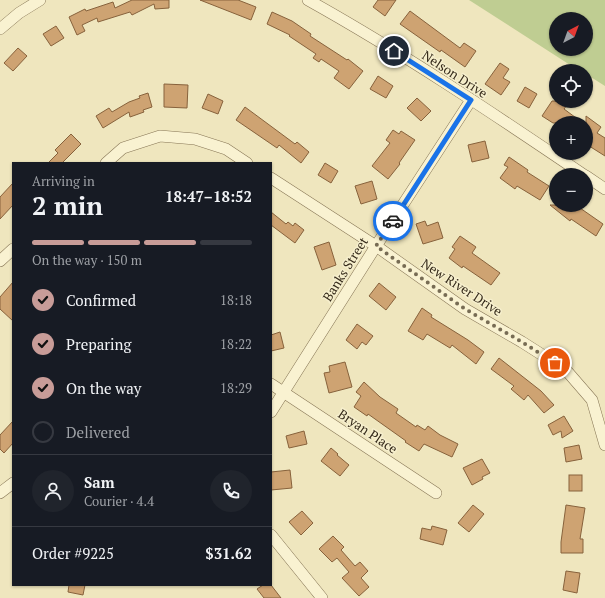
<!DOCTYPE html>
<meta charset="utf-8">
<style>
:root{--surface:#171b24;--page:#20242c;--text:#f1f3f6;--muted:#9ea1a6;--line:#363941;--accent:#c89c98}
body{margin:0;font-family:"PT Serif",serif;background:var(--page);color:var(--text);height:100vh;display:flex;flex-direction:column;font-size:15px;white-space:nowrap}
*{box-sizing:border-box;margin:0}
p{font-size:13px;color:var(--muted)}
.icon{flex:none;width:22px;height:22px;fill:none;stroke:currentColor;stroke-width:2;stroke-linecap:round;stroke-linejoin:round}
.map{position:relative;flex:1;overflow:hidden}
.panel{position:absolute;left:12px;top:162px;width:260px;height:424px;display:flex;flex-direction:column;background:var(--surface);border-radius:0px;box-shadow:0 1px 3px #0004}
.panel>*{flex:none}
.needle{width:26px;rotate:41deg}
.fabs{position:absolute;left:549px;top:12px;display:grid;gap:8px}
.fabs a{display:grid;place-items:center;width:44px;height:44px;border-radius:50%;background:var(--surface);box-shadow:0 1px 3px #0004;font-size:20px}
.pin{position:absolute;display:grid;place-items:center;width:34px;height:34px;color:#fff;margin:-17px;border:2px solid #fff;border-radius:50%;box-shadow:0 1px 4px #0007}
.courier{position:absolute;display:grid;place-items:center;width:40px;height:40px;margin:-20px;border:3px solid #1a73e8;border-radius:50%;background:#fff;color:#222;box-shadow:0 1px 5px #0007}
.summary em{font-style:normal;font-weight:800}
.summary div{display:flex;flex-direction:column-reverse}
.summary{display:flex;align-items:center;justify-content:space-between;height:68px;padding:0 20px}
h1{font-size:26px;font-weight:800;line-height:30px}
.bar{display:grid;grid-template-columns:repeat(4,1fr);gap:6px 4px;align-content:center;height:48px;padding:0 20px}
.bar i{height:5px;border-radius:3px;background:var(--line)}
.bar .active{background:var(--accent)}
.bar p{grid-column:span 4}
.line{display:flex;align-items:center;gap:10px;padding:0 20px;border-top:1px solid var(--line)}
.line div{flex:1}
.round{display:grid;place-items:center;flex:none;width:42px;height:42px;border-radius:21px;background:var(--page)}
ol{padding:0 20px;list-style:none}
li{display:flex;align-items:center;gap:12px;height:44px}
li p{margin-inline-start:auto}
li .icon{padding:4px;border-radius:50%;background:var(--accent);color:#111;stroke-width:4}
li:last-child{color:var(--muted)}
li i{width:22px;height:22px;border:2px solid var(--line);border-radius:50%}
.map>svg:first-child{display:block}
</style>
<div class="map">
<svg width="605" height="598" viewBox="0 0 605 598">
<rect width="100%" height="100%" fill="#efe6be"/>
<!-- green -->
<path fill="#bfcd92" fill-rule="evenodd" d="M469,0H605V86L586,74V71H580L567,63ZM556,19H586V49H556Z"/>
<!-- building -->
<g fill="#cea372" stroke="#87623c">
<path d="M132,0H169V8L155,9L154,4L132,15L130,12L98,22L97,18L82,25L85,31L77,35L69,17L85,9L86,11L113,2L115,8Z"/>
<path d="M200,0H238L256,7L251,20Z"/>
<path d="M378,0H396L385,16L373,7Z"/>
<path d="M410,11L460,48L464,43L476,51L465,67L441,50L440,52L400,24Z"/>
<path d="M272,12L292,21L311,34L310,36L347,60L348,59L363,71L349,89L334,78L339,71L321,59L319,62L313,58L316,54L289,36L290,35L267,24Z"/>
<path d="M56,26L64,38L51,46L43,34Z"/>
<path d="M18,48L27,56L13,71L4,63Z"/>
<path d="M500,63L509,69L503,78L510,82L501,95L485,84Z"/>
<path d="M378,76L393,86L386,98L370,89Z"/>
<path d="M164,84L188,85L187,108L164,107Z"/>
<path d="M525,87L537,94L529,108L517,101Z"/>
<path d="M148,93L152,107L143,110L144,112L130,117L129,112L103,128L96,116L109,108L112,112L129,102L140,98L139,96Z"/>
<path d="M208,94L223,101L218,114L202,108Z"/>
<path d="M417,98L431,111L421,121L407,108Z"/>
<path d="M552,101H570L564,109L583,123H553L542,116Z"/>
<path d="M245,107L295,144L297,142L309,152L301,163L279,145L277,148L236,120Z"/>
<path d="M586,116L601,127L597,133L605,138V156L586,144Z"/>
<path d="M393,130L399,134L401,131L415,140L399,163L400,164L388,179L372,166L390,143L386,140Z"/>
<path d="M71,134L81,144L62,163H48L58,153L55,150Z"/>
<path d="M485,141L489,158L472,162L468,145Z"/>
<path d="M509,157L528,170L527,172L549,186L540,200L517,186L515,189L500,178L508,167L504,165Z"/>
<path d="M325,163L338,171L331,183L318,175Z"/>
<path d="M372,181L377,199L361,204L355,186Z"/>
<path d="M13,183V205L0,219V197Z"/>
<path d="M550,205H582L580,208L603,224L596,236L571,219L570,221Z"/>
<path d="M271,212L286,224L288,222L293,226L295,223L304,230L295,243L271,225Z"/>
<path d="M425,221L427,226L438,222L443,238L423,244L416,224Z"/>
<path d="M460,236L476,247L472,253L500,273L491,285L463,266L462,268L449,258L455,249L452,247Z"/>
<path d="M329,242L336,265L322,270L314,247Z"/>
<path d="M13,282V321L0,309V297Z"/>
<path d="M379,283L396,297L386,310L369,296Z"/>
<path d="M422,308L432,315L431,317L468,340L484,352L476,364L452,345L450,348L427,334L423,340L408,331Z"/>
<path d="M357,324L373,336L366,345L362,342L357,349L346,340Z"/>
<path d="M280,332L284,348L271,351V335Z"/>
<path d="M499,358L541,391L554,405L544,413L528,395L524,400L511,389L514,386L491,369Z"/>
<path d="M345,362L352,387L329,393L324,373L330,372L329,366Z"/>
<path d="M364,382L380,397L398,409L396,413L416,427L417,425L425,430L428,426L440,435L458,444L452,457L424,444L419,451L405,442L406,441L368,414L367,416L354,407L361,396L356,392Z"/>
<path d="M564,416L573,431L562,438L561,431L553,435L548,425Z"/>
<path d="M13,421V443L4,453L0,449V435Z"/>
<path d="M304,431L307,444L289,448L286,436Z"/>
<path d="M579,445L582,459L566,462L564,448Z"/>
<path d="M331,448L338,454L337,455L349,465L340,476L321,461Z"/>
<path d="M482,459L490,473L482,477L483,479L472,485L463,468Z"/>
<path d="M290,470L292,488L271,490V472Z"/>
<rect x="569" y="475" width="13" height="16"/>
<path d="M473,505L484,514L469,532L458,523Z"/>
<path d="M566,505L585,508L580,539H583V553H561V542Z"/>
<path d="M302,511L313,523L301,535L289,522Z"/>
<path d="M432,526L447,530L443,545L420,539L422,528L431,530Z"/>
<path d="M333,536L344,547L341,550L355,566L360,562L368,571L361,578L369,587L359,596L342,578L349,572L337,558L332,562L319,549Z"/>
<path d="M566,571L580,573L577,593L563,590Z"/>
<path d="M69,585H85L83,595L68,592Z"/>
<path d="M263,585H271L281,598H264L257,589Z"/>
</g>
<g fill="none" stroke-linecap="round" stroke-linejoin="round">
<defs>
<g id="minor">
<path d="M308,0C403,53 494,114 584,175"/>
<path d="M0,29L19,13L40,0"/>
<path d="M106,163L123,148L160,136L195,139L226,149L247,163"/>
<path d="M586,176L605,189"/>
<path d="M271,178L376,246L465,309L522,342L566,370L592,400L605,445"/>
<path d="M0,261L13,249"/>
<path d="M271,384L436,493"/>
<path d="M271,412L376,246L471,100"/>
<path d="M0,493L13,483"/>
<path d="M271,535L322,598"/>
</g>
</defs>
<!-- minor casing -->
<use href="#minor" stroke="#877656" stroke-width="12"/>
<!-- minor -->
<use href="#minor" stroke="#f9f2d1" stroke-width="11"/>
</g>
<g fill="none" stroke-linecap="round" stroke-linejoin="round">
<!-- done -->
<path stroke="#776c54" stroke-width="4" stroke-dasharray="0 7.2" d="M393,221L376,246L465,309L522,342L555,363"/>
<!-- route -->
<path stroke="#1a73e8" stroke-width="5" d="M393,221L471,100L394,51"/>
</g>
<g text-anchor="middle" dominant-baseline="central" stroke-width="3" stroke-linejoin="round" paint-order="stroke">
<!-- street labels -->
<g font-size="13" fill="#362b1b" stroke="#f6efcd">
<text transform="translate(455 74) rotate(33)">Nelson Drive</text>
<text transform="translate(345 269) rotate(-58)">Banks Street</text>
<text transform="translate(462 287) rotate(33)">New River Drive</text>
<text transform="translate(368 431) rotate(34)">Bryan Place</text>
</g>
</g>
</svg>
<div class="fabs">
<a><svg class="needle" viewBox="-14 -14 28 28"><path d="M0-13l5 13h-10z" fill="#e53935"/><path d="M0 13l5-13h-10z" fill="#9ea1a6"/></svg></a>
<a><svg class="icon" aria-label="locate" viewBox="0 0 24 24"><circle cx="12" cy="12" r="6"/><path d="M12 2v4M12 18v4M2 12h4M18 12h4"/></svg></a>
<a>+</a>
<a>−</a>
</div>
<div class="pin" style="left:555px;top:363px;background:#ea580c"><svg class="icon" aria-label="bag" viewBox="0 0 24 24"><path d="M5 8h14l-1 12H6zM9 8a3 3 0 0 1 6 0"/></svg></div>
<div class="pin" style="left:394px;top:51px;background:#1f2937"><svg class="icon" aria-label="home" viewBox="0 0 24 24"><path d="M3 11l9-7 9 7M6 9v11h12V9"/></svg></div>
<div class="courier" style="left:393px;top:221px"><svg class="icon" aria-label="car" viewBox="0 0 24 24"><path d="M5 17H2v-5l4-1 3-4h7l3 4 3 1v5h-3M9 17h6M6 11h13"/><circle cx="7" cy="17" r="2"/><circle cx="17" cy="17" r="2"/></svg></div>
<section class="panel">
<div class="summary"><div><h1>2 min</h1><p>Arriving in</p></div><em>18:47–18:52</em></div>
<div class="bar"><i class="active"></i><i class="active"></i><i class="active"></i><i></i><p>On the way · 150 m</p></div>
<ol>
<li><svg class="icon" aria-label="check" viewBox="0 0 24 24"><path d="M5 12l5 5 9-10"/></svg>Confirmed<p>18:18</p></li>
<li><svg class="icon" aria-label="check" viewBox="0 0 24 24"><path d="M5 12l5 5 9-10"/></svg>Preparing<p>18:22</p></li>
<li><svg class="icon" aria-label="check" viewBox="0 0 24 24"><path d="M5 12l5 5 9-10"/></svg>On the way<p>18:29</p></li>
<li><i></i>Delivered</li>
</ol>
<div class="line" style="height:72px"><a class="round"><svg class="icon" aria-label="person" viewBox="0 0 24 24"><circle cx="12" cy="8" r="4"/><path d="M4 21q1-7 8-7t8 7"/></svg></a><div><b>Sam</b><p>Courier · 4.4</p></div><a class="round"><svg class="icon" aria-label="phone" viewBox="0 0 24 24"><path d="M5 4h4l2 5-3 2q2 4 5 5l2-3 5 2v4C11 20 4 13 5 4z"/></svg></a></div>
<div class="line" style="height:52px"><div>Order #9225</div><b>$31.62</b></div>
</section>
</div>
